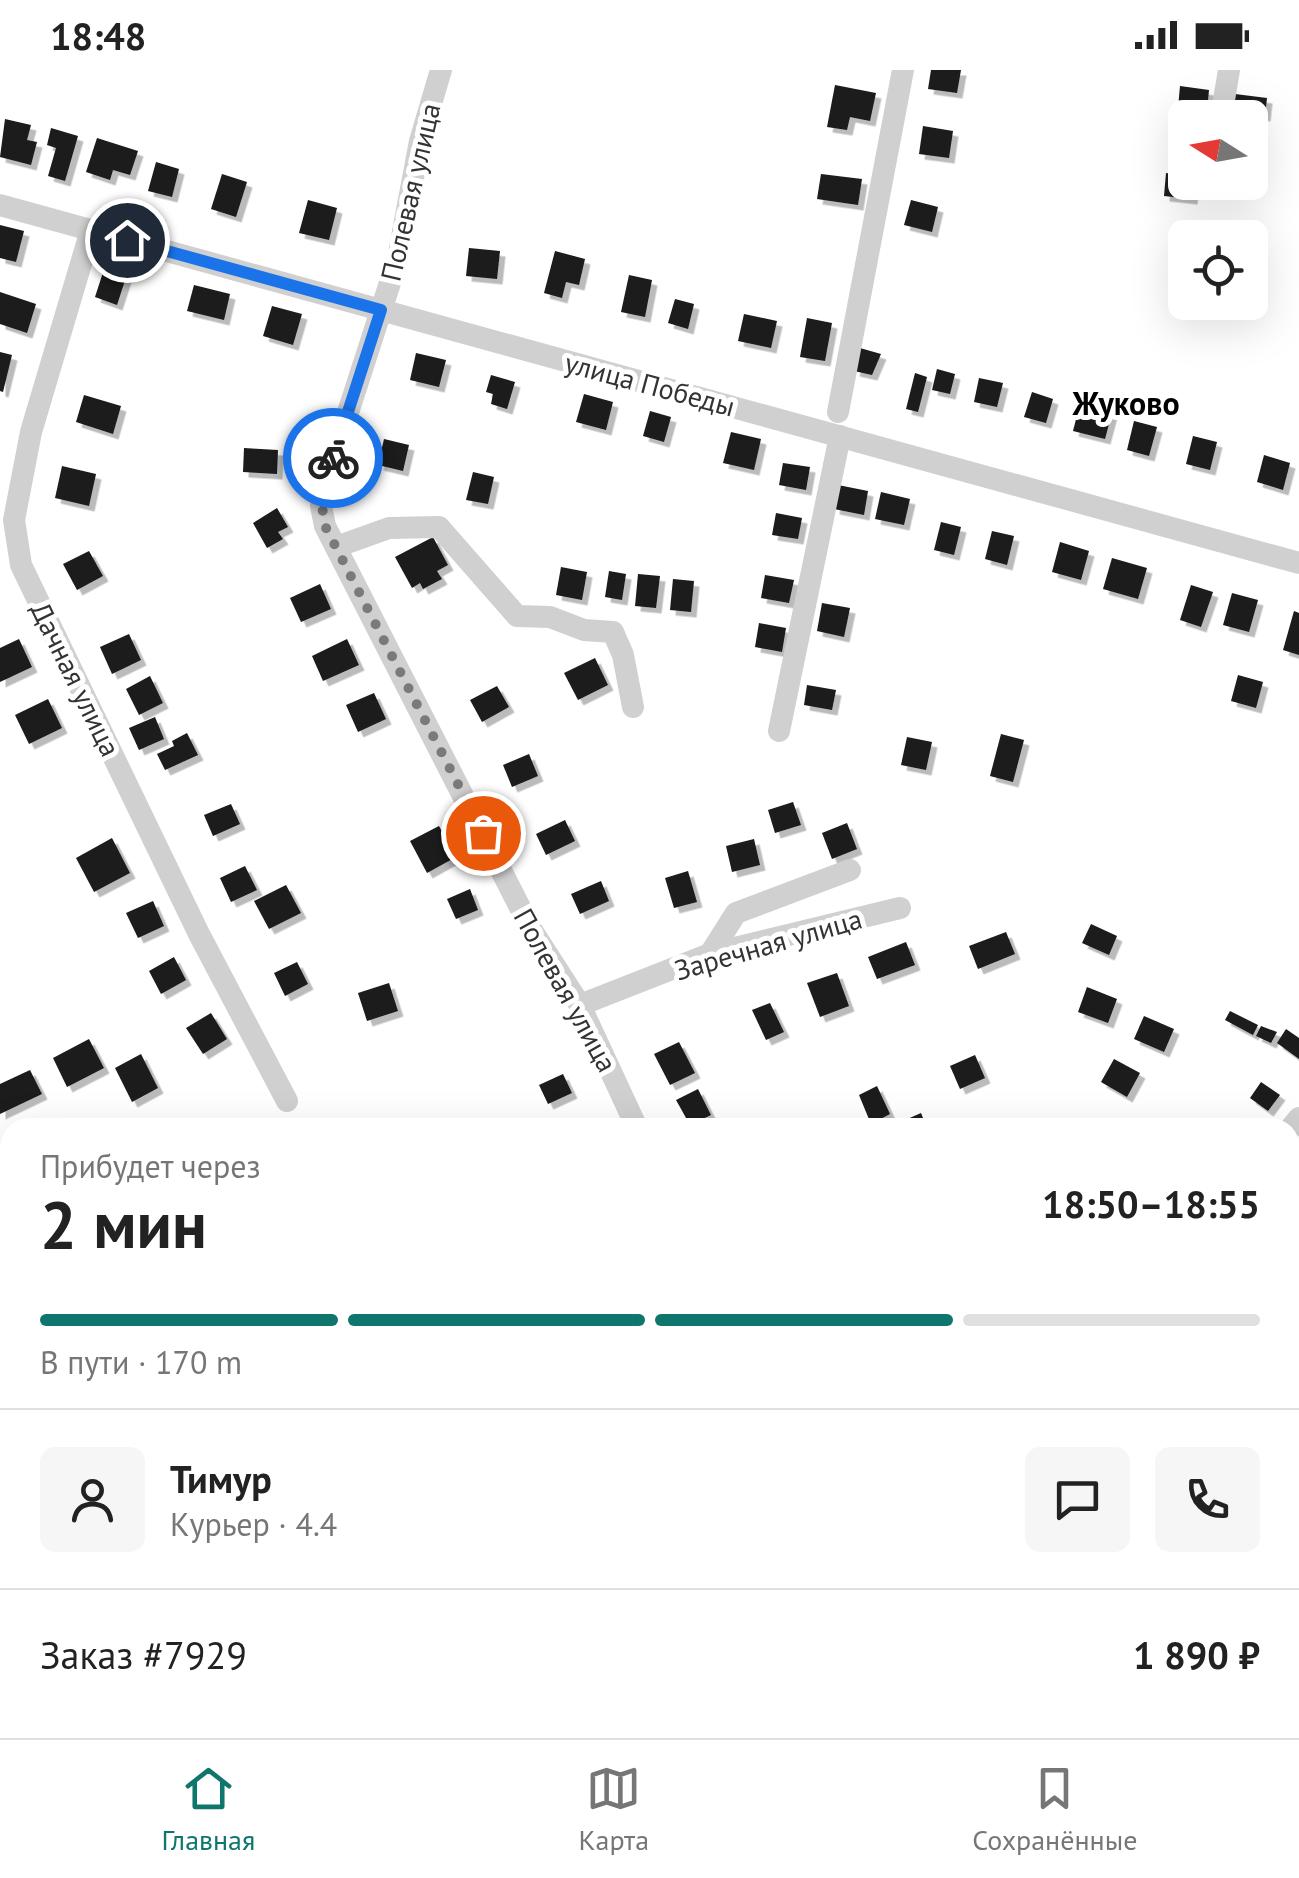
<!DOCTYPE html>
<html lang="ru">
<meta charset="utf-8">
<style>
:root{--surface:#fff;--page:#f6f6f6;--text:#222;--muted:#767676;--line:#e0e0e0;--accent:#0f766e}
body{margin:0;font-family:"PT Sans",sans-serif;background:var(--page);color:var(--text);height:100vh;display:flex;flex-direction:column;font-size:38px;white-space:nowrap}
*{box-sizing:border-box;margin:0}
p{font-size:32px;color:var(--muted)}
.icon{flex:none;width:55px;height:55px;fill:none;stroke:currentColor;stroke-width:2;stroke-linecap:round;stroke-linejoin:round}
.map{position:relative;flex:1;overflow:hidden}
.side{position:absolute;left:0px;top:1048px;width:1300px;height:622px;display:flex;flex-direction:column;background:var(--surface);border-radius:30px 30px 0 0;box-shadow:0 10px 40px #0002}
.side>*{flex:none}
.needle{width:65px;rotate:281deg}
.controls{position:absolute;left:1168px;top:30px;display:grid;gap:20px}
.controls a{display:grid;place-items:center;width:100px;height:100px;border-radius:15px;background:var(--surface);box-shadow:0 10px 40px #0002;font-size:50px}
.pin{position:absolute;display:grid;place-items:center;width:85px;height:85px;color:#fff;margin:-42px;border:5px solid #fff;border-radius:50%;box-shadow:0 2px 10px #0007}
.courier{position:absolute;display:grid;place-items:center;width:100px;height:100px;margin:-50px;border:8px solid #1a73e8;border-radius:50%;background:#fff;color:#222;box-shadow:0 2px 12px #0007}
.summary em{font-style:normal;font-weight:700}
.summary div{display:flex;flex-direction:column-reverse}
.summary{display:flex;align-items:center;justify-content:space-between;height:170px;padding:0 40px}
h1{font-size:65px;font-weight:700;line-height:75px}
.bar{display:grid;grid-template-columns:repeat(4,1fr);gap:15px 10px;align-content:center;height:120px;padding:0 40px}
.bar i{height:12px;border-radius:8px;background:var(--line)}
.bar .current{background:var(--accent)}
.bar p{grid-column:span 4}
.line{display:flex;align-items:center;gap:25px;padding:0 40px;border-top:2px solid var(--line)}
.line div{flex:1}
.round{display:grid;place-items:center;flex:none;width:105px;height:105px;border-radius:15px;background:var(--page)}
.status{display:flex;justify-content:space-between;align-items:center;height:70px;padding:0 50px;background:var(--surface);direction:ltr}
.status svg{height:28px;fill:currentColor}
.tabs{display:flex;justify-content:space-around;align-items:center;height:140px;border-top:2px solid var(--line);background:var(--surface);font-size:28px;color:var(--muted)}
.tabs a{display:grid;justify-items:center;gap:5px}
.tabs .current{color:var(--accent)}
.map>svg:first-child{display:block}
</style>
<div class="status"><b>18:48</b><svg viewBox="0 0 49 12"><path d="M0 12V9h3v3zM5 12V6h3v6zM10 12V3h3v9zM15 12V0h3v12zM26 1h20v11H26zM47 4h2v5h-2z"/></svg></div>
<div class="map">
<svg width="1299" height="1668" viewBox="0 0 1299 1668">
<defs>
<filter id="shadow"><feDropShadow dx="5.5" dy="5.5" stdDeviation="0" flood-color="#0004"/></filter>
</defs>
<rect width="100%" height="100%" fill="#fff"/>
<!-- building -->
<g fill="#1a1a1a" filter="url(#shadow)">
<path d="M931,0H961L957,23L928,19Z"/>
<path d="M835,15L876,23L870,51L850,47L847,60L827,57Z"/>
<path d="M1180,16L1209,20L1207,41L1178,38Z"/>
<path d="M1235,24L1267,28L1265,46L1233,42Z"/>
<path d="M5,49L31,55L27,70L37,72L31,95L0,87Z"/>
<path d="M923,56L953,61L949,88L919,84Z"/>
<path d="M51,58L78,66L65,111L48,106L56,78L47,75Z"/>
<path d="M97,68L138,81L130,105L113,100L110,110L86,102Z"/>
<path d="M156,92L179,99L172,127L148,121Z"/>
<path d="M1166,103L1185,106V112H1194L1192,129L1164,126Z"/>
<path d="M222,104L247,112L236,147L211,139Z"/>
<path d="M821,104L862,109L858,135L817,129Z"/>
<path d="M308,130L337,138L329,170L299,163Z"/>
<path d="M911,130L938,137L932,162L904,155Z"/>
<path d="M0,155L24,161L16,192L0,188Z"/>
<path d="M469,178L500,181L497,209L466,206Z"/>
<path d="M555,181L585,189L579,215L566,212L562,228L544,223Z"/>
<path d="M107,190L129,198L117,235L95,227Z"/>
<path d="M629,205L652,210L645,247L621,242Z"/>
<path d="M194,215L230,224L224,250L187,241Z"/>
<path d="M0,222L36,234L27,263L0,254Z"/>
<path d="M675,229L694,234L688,259L668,253Z"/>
<path d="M272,236L302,244L293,275L263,266Z"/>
<path d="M744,244L777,251L771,278L738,271Z"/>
<path d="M807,248L832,253L825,291L800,287Z"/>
<path d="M860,278L881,284L872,305L854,301Z"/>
<path d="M0,282L12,285L3,322L0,321Z"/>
<path d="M416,283L446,290L439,317L410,310Z"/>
<path d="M937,299L955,304L950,324L932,320Z"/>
<path d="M915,303L927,307L918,342L906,339Z"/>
<path d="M491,305L515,312L507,339L491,334L493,324L486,322Z"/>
<path d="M979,308L1003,313L997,337L974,332Z"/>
<path d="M1032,322L1053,329L1046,353L1024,347Z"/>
<path d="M584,324L613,332L606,360L576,352Z"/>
<path d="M84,325L121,336L113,364L76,352Z"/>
<path d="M1081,330L1113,339L1105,369L1073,361Z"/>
<path d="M650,341L671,347L664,372L643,366Z"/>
<path d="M1134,351L1157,357L1149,386L1127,380Z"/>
<path d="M731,362L761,369L754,400L723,393Z"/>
<path d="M1193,366L1217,372L1210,400L1186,394Z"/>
<path d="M384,369L409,375L403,401L378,395Z"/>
<path d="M244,378L278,380L277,404L243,402Z"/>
<path d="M1264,385L1290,393L1283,420L1257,412Z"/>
<path d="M783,393L810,397L806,420L779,415Z"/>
<path d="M62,396L96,404L89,436L55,428Z"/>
<path d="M473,402L494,407L488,434L466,430Z"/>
<path d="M838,415L868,421L864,445L834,439Z"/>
<path d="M881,422L910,429L904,455L875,449Z"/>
<path d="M277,438L288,457L278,462L283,469L267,478L253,453Z"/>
<path d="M776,443L802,448L798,469L772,465Z"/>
<path d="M941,452L961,457L954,485L934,480Z"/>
<path d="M992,461L1014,466L1007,495L985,489Z"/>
<path d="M433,467L448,495L437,501L442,509L423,519L420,513L412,518L395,487Z"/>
<path d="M1060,472L1089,481L1081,510L1052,502Z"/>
<path d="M89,481L103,506L77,520L63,494Z"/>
<path d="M1112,488L1147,498L1138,529L1103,519Z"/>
<path d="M561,497L587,502L582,530L556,525Z"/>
<path d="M609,501L626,504L622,530L605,527Z"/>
<path d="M638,504L660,506L656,538L635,536Z"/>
<path d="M765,505L794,510L789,533L761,528Z"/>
<path d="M673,509L694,511L691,542L670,540Z"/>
<path d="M320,514L331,539L301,552L290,528Z"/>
<path d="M1191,515L1213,522L1201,557L1180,550Z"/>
<path d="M1232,523L1258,530L1249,562L1223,555Z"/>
<path d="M822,533L850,538L844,567L817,561Z"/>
<path d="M1294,541L1299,543V585L1283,580Z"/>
<path d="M759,553L786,558L782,582L755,577Z"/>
<path d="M129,564L141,590L112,604L100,577Z"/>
<path d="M19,569L32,597L0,612V578Z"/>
<path d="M347,569L359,595L323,611L312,586Z"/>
<path d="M595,588L608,615L578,630L564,603Z"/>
<path d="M1238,605L1263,612L1256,638L1231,631Z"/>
<path d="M150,606L163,633L139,645L126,619Z"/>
<path d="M807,615L836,620L832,640L804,635Z"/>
<path d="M497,616L509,637L482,652L470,630Z"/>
<path d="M374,623L386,649L358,662L346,635Z"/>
<path d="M48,629L62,658L29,674L15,645Z"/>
<path d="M155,647L164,669L139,680L129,658Z"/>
<path d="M187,663L198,685L165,700L157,684L174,676L172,671Z"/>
<path d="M1001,664L1024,670L1013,712L990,706Z"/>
<path d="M907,667L932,672L926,700L901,695Z"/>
<path d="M529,684L538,706L512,717L503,695Z"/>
<path d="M793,732L801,755L775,763L768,740Z"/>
<path d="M231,734L240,754L213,766L204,745Z"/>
<path d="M565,750L575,771L546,785L536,764Z"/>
<path d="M847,753L857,779L832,789L822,763Z"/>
<path d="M439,756L456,787L427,803L410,771Z"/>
<path d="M112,768L130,803L94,822L76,788Z"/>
<path d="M754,769L760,795L732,802L726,776Z"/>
<path d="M245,796L257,820L231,832L220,808Z"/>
<path d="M688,801L697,832L674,838L665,808Z"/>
<path d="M601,811L609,831L580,844L571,824Z"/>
<path d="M286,815L301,843L269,859L254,831Z"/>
<path d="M470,819L478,840L456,849L447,829Z"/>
<path d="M153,831L164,856L138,868L126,843Z"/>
<path d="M1091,854L1117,866L1109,885L1082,873Z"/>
<path d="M1006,862L1015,884L978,899L969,876Z"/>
<path d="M906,872L915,895L877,909L868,887Z"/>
<path d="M174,887L186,910L161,924L149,901Z"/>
<path d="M297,892L308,914L285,926L274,903Z"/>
<path d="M837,903L849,936L820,947L807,913Z"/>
<path d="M389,913L398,941L367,951L358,923Z"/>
<path d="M1087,917L1117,929L1108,953L1078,942Z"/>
<path d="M770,933L784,962L766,970L752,940Z"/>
<path d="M1230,941L1258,955L1253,965L1225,950Z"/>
<path d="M211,943L227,969L203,984L186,958Z"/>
<path d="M1144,946L1174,959L1164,982L1134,969Z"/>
<path d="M1261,956L1277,962L1271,973L1256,966Z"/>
<path d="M1286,959L1299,968V989L1277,973Z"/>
<path d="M89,969L104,998L67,1017L53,988Z"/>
<path d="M679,972L695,1003L670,1015L654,984Z"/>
<path d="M141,984L158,1018L132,1032L115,998Z"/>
<path d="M975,985L985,1008L960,1019L950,996Z"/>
<path d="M1114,989L1140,1003L1127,1027L1101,1012Z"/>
<path d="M30,1000L42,1024L0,1044V1014Z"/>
<path d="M563,1004L572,1023L548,1034L539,1015Z"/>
<path d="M1261,1012L1280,1025L1268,1041L1250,1028Z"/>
<path d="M877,1016L890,1044L871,1054L859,1025Z"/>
<path d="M698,1019L711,1045L690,1055L676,1030Z"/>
<path d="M921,1043L927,1058H898L896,1054Z"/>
<path d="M1290,1130L1299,1136V1145L1294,1152L1290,1149Z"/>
<path d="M0,1200L7,1236L0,1237Z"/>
<path d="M1290,1428L1299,1440V1444L1290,1451Z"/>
</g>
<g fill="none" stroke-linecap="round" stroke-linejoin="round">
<!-- minor -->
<g stroke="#d0d0d0" stroke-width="22">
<path d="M441,0L420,71L398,188L331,395L321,436L325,456L531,859L580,935L637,1058"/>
<path d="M1221,48L1229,0"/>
<path d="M1210,116L1211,112"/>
<path d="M0,135L1299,493"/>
<path d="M91,160L31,362L14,450L21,495L199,864L287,1031"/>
<path d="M838,342L903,0"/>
<path d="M336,477L389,458L439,457L517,546L550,547L584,560L613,562L623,585L633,637"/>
<path d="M779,661L840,366"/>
<path d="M710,884L736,843L850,800"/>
<path d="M580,935L710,884L900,838"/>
<path d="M1290,1059L1299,1048"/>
<path d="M0,1130L10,1161"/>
<path d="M1290,1620L1299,1632"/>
</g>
</g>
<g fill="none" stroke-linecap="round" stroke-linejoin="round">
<!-- done -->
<path stroke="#7a7a7a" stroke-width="10" stroke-dasharray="0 18" d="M333,388L322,436L325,456L483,763"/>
<!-- route -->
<path stroke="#1a73e8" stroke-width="12" d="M127,170L381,240L333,388"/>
</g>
<g text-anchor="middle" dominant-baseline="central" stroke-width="10" stroke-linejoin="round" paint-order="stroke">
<!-- street labels -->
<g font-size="28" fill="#333" stroke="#fff">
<text transform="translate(410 122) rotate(-77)">Полевая улица</text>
<text transform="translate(650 314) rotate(15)">улица Победы</text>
<text transform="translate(76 609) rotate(64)">Дачная улица</text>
<text transform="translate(768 874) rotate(-16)">Заречная улица</text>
<text transform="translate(566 920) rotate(61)">Полевая улица</text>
</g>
<!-- quarter labels -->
<g font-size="32" font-weight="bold" fill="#000" stroke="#fff">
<text x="1126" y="333">Жуково</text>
</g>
</g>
</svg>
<div class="controls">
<a><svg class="needle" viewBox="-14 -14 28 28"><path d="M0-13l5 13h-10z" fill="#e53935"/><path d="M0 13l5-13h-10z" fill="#767676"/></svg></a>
<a><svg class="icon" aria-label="locate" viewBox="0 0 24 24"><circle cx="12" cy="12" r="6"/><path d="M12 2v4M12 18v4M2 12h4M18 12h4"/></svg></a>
</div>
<div class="pin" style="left:483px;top:763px;background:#ea580c"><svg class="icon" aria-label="bag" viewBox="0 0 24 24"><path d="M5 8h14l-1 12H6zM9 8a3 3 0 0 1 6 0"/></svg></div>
<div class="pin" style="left:127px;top:170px;background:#1f2937"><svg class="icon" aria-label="home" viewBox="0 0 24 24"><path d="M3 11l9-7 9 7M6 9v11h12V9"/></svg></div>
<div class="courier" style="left:333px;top:388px"><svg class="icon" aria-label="bike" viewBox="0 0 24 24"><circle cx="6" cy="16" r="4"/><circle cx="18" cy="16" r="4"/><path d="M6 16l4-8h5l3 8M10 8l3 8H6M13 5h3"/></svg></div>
<section class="side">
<div class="summary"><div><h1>2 мин</h1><p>Прибудет через</p></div><em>18:50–18:55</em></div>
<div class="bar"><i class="current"></i><i class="current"></i><i class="current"></i><i></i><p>В пути · 170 m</p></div>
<div class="line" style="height:180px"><a class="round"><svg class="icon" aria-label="person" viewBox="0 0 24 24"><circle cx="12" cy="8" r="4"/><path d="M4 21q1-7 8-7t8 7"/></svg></a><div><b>Тимур</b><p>Курьер · 4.4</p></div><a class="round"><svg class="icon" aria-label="chat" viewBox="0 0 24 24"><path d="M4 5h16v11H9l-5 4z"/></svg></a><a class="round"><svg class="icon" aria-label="phone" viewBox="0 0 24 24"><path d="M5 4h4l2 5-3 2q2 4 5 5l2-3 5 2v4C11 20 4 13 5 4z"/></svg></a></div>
<div class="line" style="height:130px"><div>Заказ #7929</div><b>1 890 ₽</b></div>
</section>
</div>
<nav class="tabs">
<a class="current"><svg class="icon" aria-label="home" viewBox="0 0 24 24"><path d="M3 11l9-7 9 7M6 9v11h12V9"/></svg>Главная</a>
<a><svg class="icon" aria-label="map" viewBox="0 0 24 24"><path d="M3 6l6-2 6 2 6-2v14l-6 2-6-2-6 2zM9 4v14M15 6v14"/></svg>Карта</a>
<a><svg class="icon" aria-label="saved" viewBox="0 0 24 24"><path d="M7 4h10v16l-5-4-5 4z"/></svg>Сохранённые</a>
</nav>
